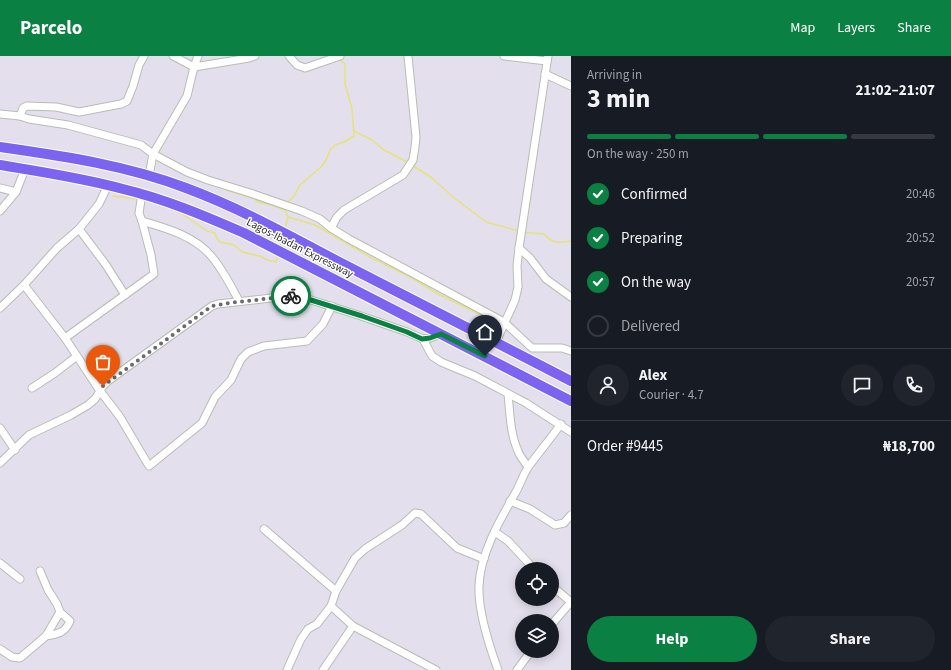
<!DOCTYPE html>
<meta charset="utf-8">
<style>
:root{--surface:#171b24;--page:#20242c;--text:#f1f3f6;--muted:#9ea1a6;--line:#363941;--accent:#0b8043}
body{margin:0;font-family:"Source Sans 3",sans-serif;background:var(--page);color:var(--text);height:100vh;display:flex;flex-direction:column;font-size:15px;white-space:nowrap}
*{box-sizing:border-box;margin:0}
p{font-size:13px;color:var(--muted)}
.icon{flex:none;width:22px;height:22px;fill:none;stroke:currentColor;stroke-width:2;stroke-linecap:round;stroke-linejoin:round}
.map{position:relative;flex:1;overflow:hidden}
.details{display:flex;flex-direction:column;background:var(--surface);width:380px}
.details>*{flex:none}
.fabs{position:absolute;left:515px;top:506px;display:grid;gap:8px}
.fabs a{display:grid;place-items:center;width:44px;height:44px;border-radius:50%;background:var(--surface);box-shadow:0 2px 10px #0003;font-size:20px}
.pin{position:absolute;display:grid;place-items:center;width:34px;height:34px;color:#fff;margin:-41px -17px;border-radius:50% 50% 50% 0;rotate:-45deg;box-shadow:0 0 4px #0007}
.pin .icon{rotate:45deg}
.courier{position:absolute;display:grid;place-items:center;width:40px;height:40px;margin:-20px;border:3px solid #0b8043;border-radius:50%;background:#fff;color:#222;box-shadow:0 1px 5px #0007}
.head em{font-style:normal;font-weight:700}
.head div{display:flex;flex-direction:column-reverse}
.head{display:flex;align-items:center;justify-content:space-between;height:68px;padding:0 16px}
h1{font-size:26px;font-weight:700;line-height:30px}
.bar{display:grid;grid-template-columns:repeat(4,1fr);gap:6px 4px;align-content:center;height:48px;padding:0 16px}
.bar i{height:5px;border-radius:3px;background:var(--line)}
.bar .active{background:var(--accent)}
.bar p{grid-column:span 4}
.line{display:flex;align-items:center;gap:10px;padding:0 16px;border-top:1px solid var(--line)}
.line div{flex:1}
.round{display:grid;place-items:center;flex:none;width:42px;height:42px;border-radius:21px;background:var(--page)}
ol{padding:0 16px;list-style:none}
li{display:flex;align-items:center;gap:12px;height:44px}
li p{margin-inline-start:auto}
li .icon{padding:4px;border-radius:50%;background:var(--accent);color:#fff;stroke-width:4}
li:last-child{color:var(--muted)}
li i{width:22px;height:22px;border:2px solid var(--line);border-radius:50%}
.cta{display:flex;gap:8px;margin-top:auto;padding:8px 16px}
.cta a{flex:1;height:46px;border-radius:24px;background:var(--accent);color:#fff;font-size:16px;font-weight:700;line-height:46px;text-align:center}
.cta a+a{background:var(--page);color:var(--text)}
header{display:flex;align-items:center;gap:24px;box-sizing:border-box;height:56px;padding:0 20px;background:var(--accent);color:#fff}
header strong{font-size:19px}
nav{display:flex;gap:22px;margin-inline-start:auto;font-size:14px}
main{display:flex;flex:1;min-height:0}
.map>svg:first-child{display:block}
</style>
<header>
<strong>Parcelo</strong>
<nav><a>Map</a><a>Layers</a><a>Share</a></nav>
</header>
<main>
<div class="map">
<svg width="571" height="614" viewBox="0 0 571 614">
<rect width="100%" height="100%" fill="#e3dfec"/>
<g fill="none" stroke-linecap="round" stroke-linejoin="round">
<!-- stream -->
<g stroke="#e4e37b" stroke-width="1.5">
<path d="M354,75L372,84L384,94L409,107"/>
<path d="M412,109L432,122L453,141L486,166L519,175"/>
<path d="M226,134L253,142L258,146L272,149L284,154"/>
<path d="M113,140L140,143"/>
<path d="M153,146L181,157L207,175L215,177L217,183L220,186L234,189L242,196L260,200L267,204L276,206L278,200"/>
<path d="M287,147L294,140L300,129L321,111L326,104L330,94L335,89L344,86L354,80L352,53L345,28V8L339,3"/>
<path d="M288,161L315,169L370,201L412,222L438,238L500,268"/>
<path d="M285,173L288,161L285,154V152"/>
<path d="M523,176L544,178C553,188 559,187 571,185"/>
<path d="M280,192L283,180"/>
</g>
<defs>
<g id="minor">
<path d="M173,0L194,11L249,2L255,0"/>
<path d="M289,0L297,9L305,12L340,0"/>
<path d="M504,0L547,5"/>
<path d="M545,18L571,30"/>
<path d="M0,58L20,60L29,63L68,69L141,89L153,98L187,116L208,124L250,137L302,155L320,163L331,172L349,183L504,266L532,292H562L571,295"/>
<path d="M20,60L23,52L27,50L56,51L79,56L121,48L127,45L133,30L139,9L144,0"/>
<path d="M149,120L153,98L187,40L194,11L198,0"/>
<path d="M0,132L16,136"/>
<path d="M142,138L139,157L142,165C166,172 195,180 212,201C223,214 231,230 239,245"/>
<path d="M0,155L16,136L25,113"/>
<path d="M331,172L337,161L344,154L403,119L413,104L415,91L416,81L408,0"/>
<path d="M79,173L106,209L125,239"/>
<path d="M519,192L530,202L546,223L571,241"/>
<path d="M24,229L65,282L100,335L120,361L149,410L202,367L215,341L231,324L241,303L248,296L264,290L307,285L323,268L332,250"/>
<path d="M0,252L24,229L57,192L79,173L99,148L108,129"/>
<path d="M65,282L154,218L151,199L142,165"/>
<path d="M423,283L432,300L441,306L475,320L526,347L571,376"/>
<path d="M496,286L515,244L518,231L517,210L519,192L548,0"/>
<path d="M32,332L55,317L77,300"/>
<path d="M508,338C510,357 510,377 518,395C520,401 525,406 528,411"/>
<path d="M0,372L15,394"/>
<path d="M0,407L29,379L71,359L88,349L95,343L103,330L108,325L212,250L218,248L280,241L293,240L311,244L361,260L407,276L423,283L430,282L441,278"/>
<path d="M510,445L530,453L555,469L564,467L571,459"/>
<path d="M264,473L336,535"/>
<path d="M495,476L508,485L534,513"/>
<path d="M0,507L20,523"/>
<path d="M552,530L571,546"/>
<path d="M331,550L353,570L436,614"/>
<path d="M552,568L571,546"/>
<path d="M46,580C58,578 65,577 70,565L60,556"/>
<path d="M0,593L12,601L20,602L46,580L60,556L57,548L48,534L40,515"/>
<path d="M287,614L301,583L308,573L317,568L331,550L336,535L355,502L365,493L402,469L415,457L421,458L457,492L484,503"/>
<path d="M323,614L353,570"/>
<path d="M498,614C490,592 478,554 479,530C480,497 501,462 517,434C521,426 524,417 529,410C540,395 551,382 561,368"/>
<path d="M517,614L531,595"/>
</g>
<g id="highway">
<path d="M0,91C62,100 126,109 186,132C240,152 292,181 343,208C419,247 495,286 571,325"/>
<path d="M0,109C42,116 83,122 123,133C165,143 205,160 244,177L571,345"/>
</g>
</defs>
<!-- minor casing -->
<use href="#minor" stroke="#b8beb2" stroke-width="9"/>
<!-- highway casing -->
<use href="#highway" stroke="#fff" stroke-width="12"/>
<!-- minor -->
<use href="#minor" stroke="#fff" stroke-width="7"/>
<!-- highway -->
<use href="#highway" stroke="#7b65f0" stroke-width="10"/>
</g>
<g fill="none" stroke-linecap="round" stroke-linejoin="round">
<!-- done -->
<path stroke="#6b6a6f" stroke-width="4" stroke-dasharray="0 7.2" d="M103,330L212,250L229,247L291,240"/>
<!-- route -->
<path stroke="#0b8043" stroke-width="5" d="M291,240L311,244L362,260L407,276L422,283L430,282L441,278L485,300"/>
</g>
<g text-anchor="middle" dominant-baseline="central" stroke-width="3" stroke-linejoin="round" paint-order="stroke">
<!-- street labels -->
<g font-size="11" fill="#2b2b2b" stroke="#fff">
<text transform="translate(300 192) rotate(27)">Lagos-Ibadan Expressway</text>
</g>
</g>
</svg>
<div class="fabs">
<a><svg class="icon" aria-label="locate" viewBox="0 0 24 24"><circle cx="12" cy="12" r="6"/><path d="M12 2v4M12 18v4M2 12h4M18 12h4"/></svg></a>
<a><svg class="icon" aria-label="layers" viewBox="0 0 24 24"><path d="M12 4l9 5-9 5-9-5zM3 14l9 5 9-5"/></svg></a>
</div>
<div class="pin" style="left:103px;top:330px;background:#ea580c"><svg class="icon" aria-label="bag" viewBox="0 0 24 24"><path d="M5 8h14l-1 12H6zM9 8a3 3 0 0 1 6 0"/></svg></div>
<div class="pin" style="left:485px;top:300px;background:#1f2937"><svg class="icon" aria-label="home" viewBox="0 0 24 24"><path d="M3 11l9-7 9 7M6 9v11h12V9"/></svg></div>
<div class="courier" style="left:291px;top:240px"><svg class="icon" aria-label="bike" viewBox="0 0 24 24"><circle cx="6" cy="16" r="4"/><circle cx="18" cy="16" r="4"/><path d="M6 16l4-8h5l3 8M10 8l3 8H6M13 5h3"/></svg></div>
</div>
<section class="details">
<div class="head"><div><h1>3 min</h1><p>Arriving in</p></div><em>21:02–21:07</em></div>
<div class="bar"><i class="active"></i><i class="active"></i><i class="active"></i><i></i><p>On the way · 250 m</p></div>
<ol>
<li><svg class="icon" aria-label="check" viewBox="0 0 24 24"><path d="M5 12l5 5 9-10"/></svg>Confirmed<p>20:46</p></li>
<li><svg class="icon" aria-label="check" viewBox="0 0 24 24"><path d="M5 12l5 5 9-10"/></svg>Preparing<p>20:52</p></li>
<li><svg class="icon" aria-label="check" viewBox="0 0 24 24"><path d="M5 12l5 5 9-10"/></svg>On the way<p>20:57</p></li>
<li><i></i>Delivered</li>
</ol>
<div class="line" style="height:72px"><a class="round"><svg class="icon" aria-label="person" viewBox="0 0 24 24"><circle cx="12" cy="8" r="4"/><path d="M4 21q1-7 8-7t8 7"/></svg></a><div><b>Alex</b><p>Courier · 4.7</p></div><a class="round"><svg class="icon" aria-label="chat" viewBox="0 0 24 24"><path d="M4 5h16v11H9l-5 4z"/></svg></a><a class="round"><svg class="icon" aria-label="phone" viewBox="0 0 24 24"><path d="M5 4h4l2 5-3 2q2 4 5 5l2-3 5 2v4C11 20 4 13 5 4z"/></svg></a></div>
<div class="line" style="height:52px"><div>Order #9445</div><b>₦18,700</b></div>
<div class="cta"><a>Help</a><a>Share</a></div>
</section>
</main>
